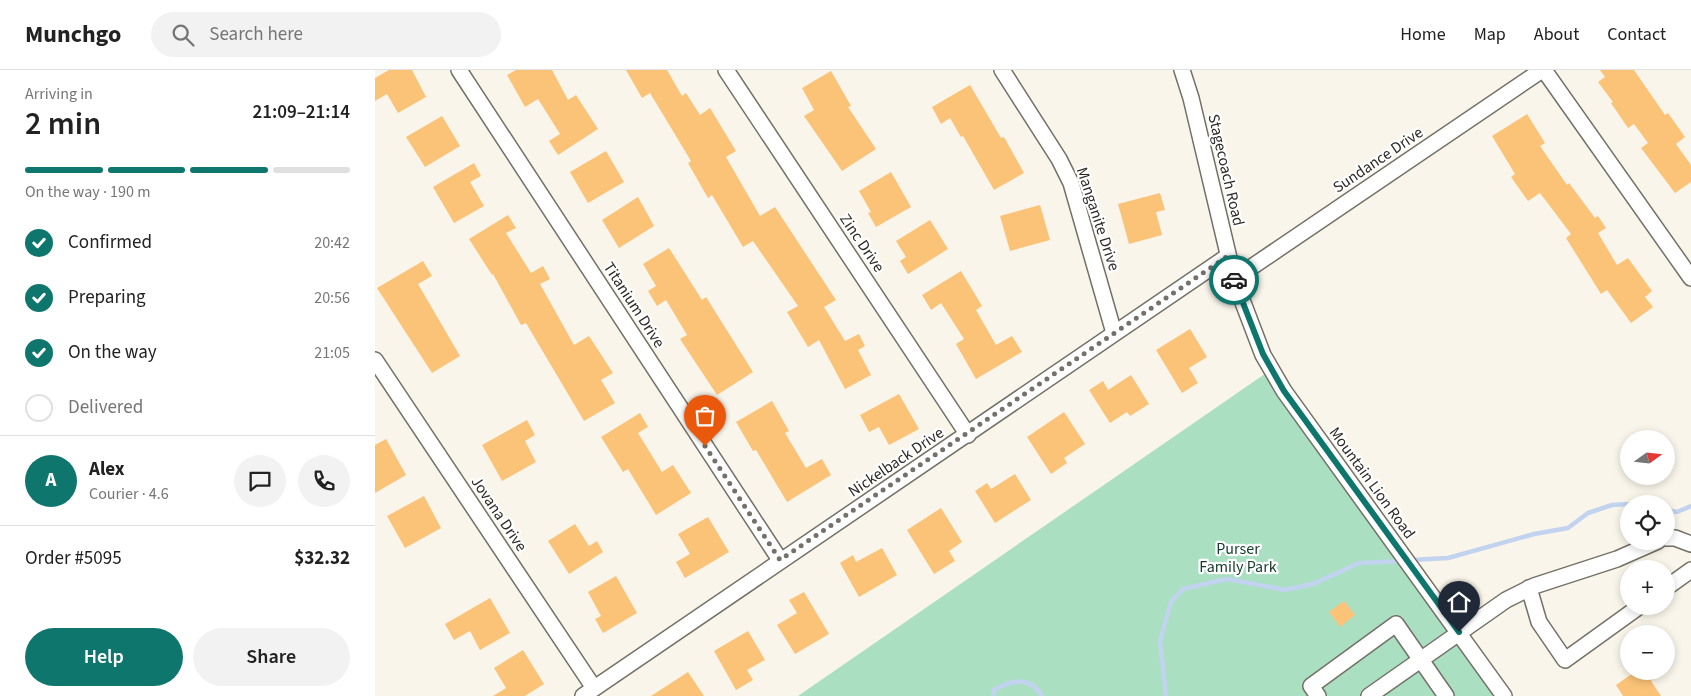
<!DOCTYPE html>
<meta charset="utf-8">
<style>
:root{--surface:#fff;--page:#f2f2f2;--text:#222;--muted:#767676;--line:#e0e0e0;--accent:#0f766e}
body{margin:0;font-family:"Source Sans 3",sans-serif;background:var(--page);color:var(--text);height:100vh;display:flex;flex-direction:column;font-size:19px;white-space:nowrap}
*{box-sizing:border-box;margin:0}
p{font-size:16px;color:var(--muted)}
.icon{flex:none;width:28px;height:28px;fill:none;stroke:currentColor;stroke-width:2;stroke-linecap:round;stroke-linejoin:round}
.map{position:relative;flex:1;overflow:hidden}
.details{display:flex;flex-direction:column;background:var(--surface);width:375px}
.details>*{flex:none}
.needle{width:32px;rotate:75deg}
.controls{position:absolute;left:1245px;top:360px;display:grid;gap:10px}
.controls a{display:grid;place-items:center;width:55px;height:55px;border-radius:50%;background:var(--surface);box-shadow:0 2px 8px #0003;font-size:25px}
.pin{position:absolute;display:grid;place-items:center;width:42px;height:42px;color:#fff;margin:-51px -21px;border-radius:50% 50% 50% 0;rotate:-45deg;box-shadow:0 0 5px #0007}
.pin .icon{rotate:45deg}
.courier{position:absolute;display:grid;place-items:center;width:50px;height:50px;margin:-25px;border:4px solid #0f766e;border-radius:50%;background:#fff;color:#222;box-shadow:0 1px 6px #0007}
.summary em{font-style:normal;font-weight:600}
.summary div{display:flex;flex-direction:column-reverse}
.summary{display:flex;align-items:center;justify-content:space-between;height:85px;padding:0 25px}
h1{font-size:32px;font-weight:600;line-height:38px}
.bar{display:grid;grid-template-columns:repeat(4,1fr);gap:8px 5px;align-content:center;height:60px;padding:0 25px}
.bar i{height:6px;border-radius:4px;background:var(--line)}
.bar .current{background:var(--accent)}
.bar p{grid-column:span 4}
.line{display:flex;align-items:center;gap:12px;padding:0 25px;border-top:1px solid var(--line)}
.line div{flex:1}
.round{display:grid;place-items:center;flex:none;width:52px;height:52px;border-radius:26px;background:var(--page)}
ol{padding:0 25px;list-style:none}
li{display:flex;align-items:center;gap:15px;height:55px}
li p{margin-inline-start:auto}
li .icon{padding:5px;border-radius:50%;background:var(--accent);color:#fff;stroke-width:4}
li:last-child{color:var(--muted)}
li i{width:28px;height:28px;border:2px solid var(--line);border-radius:50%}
.primary-button{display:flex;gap:10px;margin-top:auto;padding:10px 25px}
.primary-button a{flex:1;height:58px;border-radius:30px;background:var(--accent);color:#fff;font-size:20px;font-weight:600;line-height:58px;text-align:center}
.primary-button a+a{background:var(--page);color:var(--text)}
header{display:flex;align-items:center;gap:30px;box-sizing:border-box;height:70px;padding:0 25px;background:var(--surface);border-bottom:1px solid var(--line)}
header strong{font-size:24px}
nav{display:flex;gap:28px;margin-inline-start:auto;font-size:18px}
.search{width:350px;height:45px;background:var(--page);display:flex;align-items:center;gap:12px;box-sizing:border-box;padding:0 18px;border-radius:28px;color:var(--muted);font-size:19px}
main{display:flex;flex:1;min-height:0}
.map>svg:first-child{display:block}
</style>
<header>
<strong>Munchgo</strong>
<div class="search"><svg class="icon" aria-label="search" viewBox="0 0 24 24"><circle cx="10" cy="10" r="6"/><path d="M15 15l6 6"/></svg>Search here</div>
<nav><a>Home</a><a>Map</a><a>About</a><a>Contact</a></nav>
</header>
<main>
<section class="details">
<div class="summary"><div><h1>2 min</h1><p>Arriving in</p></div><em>21:09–21:14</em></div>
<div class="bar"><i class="current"></i><i class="current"></i><i class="current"></i><i></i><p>On the way · 190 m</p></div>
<ol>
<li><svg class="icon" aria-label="check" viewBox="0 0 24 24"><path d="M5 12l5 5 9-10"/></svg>Confirmed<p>20:42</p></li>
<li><svg class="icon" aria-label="check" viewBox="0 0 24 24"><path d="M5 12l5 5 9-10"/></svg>Preparing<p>20:56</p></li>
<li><svg class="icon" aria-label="check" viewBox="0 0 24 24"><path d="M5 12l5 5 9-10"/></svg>On the way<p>21:05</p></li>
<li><i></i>Delivered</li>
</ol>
<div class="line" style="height:90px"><b class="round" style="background:var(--accent);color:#fff">A</b><div><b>Alex</b><p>Courier · 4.6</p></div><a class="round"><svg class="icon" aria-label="chat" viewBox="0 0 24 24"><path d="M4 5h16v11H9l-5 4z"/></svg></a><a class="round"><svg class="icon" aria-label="phone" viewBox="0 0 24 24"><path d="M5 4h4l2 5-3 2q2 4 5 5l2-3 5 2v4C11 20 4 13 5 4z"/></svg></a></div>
<div class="line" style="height:65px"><div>Order #5095</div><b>$32.32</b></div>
<div class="primary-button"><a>Help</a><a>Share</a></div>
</section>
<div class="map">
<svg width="1316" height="626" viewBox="0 0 1316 626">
<rect width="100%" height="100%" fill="#f9f5ea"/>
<!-- green -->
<path fill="#aadfc2" d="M897,299L1129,626H423Z"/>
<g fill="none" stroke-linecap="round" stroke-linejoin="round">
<!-- stream -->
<g stroke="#c2d3f0" stroke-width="4.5">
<path d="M1291,440L1302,442L1316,436"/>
<path d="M1035,490L1073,488L1159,464L1193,458L1213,443L1237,435L1254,434"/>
<path d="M618,626L619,620C636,610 655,606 667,626"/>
<path d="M791,626L785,571L796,532L808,519L852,509L910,520L938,514L984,493L1028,491"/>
</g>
</g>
<!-- building -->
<g fill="#fbc378">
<path d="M14,0H37L51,27L23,43L12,24L0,31V8Z"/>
<path d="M141,0H177L193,30L201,25L223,59L183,85L174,71L185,64L163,29L150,37L132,5Z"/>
<path d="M251,0H292L307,26L311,23L325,45L335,38L361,81L351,87L385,146L400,137L461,230L449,237L470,271L484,264L490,276L483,280L496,305L470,319L444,270L433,277L412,242L423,236L378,171L368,177L337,125L333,128L313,93L316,91L275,23L267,28Z"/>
<path d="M1225,0H1259L1290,45L1293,43L1310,67L1301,74L1316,95V112L1300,123L1266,78L1273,73L1259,54L1253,58L1236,33L1238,32L1223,12L1230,7Z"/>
<path d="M456,1L476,36L473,37L501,79L467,101L429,46L439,40L427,18Z"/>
<path d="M595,15L626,68L629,67L649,103L619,120L588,66L586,67L575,48L566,54L557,37Z"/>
<path d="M1152,44L1170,73L1165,76L1192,115L1194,113L1220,148L1223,146L1231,158L1223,163L1242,195L1253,188L1277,221L1270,227L1278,237L1256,253L1232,220L1226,224L1191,168L1196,164L1165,123L1153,131L1136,107L1140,104L1117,66Z"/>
<path d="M67,46L85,76L50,97L31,67Z"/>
<path d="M231,81L249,112L213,133L195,102Z"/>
<path d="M99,93L106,106L95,112L109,136L79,153L58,117Z"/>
<path d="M516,102L536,137L501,157L493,143L496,142L484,121Z"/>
<path d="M785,123L790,140L781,142L787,165L754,174L743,134Z"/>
<path d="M263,127L279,156L244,178L227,150Z"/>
<path d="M665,135L675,170L635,181L625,146Z"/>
<path d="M133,145L141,158L131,163L156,203L168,196L175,209L165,214L199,275L214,266L238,303L226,310L240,333L209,351L151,253L146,255L118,204L117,205L94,169Z"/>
<path d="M555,150L573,179L533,204L525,191L531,187L521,171Z"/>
<path d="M294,178L327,230L331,227L378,302L342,325L305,269L312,265L291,230L282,236L273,221L281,216L268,194Z"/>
<path d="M48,191L57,206L43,214L85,286L57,303L2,218Z"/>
<path d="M586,201L607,236L601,240L621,275L637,266L647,282L601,309L581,274L589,269L566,233L556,240L547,225Z"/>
<path d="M815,259L832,287L814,298L823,313L807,323L781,280Z"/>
<path d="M756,305L774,334L755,346L752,342L735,353L714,320L728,311L733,320Z"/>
<path d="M524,324L544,359L514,375L504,357L494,362L485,345Z"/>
<path d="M397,331L414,361L410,363L431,398L447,389L456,405L412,432L381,380L378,381L361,352Z"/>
<path d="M689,342L710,374L689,388L692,393L676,404L652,367Z"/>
<path d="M265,343L273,357L263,363L287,402L298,395L316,423L281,445L253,399L248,402L226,367Z"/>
<path d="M152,350L160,365L150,371L161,392L127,411L107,375Z"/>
<path d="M11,369L31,405L0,423V375Z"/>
<path d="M640,404L656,430L620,453L600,421L612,413L616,419Z"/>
<path d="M49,426L66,458L30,478L12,446Z"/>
<path d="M566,438L587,472L574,481L580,491L559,504L532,460Z"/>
<path d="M333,447L354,482L310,508L301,492L315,484L303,464Z"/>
<path d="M200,454L214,476L222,471L228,482L194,504L173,471Z"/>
<path d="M507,478L522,505L484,527L465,493L478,485L481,492Z"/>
<path d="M241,506L262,543L228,563L220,549L226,546L213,522Z"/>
<path d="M429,522L454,564L420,584L402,555L422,543L414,530Z"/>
<path d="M115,528L135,563L105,580L95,561L79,570L70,554Z"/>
<path d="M969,531L980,545L965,557L954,542Z"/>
<path d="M373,561L390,590L372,600L378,610L361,620L339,581Z"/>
<path d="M148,580L169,614L150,626H118L131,618L119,598Z"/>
<path d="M1261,601H1292L1276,611L1286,626H1248L1241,615Z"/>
<path d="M313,602L329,626H276Z"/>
</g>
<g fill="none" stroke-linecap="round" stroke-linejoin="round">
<defs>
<g id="minor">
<path d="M84,0L405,490"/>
<path d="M351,0L593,365"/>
<path d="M627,0L684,89L696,113L739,263"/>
<path d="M807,0L816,28L859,209L888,285L909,321L1129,626"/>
<path d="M1169,0L1316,208"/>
<path d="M859,209L1167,0"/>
<path d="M0,290L219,618"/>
<path d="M1291,468H1300L1316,474"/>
<path d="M1154,518L1164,552L1190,590L1265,536"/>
<path d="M1291,518L1316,500"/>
<path d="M208,626L853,186"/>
<path d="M943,626L936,616L1021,554L1071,626"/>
<path d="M994,626L1131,530L1159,516L1242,489L1283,471"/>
</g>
</defs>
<!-- minor casing -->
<use href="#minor" stroke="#737066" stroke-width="18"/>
<!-- minor -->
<use href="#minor" stroke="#fff" stroke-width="15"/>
</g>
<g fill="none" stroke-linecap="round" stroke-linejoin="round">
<!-- done -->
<path stroke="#74716b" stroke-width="5" stroke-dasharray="0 9" d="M330,376L405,490L853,186L859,210"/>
<!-- route -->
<path stroke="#0f766e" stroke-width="6" d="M859,210L888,284L909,321L1084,562"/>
</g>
<g text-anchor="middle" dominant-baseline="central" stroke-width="4.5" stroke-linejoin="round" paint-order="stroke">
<!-- street labels -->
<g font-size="16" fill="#2c2a26" stroke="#fff">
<text transform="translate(1003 90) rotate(-34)">Sundance Drive</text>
<text transform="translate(851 100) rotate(77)">Stagecoach Road</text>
<text transform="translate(723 149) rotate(72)">Manganite Drive</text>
<text transform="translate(487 173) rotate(56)">Zinc Drive</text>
<text transform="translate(259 235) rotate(57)">Titanium Drive</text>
<text transform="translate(521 392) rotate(-34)">Nickelback Drive</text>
<text transform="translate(997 413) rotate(54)">Mountain Lion Road</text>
<text transform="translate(124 444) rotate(56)">Jovana Drive</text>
</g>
<!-- park labels -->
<g font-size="16" fill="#123b28" stroke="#fff">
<text x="863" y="479">Purser<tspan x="863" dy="18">Family Park</tspan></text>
</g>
</g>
</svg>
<div class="controls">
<a><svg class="needle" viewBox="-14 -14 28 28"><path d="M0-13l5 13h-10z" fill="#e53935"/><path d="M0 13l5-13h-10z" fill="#767676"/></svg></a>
<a><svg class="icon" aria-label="locate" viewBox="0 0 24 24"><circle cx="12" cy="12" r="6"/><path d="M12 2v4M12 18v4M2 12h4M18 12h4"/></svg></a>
<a>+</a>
<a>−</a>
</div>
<div class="pin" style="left:330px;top:376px;background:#ea580c"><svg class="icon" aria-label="bag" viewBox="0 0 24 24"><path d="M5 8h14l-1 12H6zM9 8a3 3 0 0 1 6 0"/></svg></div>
<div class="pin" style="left:1084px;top:562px;background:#1f2937"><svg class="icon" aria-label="home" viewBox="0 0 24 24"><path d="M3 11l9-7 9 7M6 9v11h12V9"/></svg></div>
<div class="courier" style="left:859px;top:210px"><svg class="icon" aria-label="car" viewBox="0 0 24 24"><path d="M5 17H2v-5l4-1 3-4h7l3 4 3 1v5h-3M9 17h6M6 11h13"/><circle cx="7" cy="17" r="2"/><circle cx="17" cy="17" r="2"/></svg></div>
</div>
</main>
